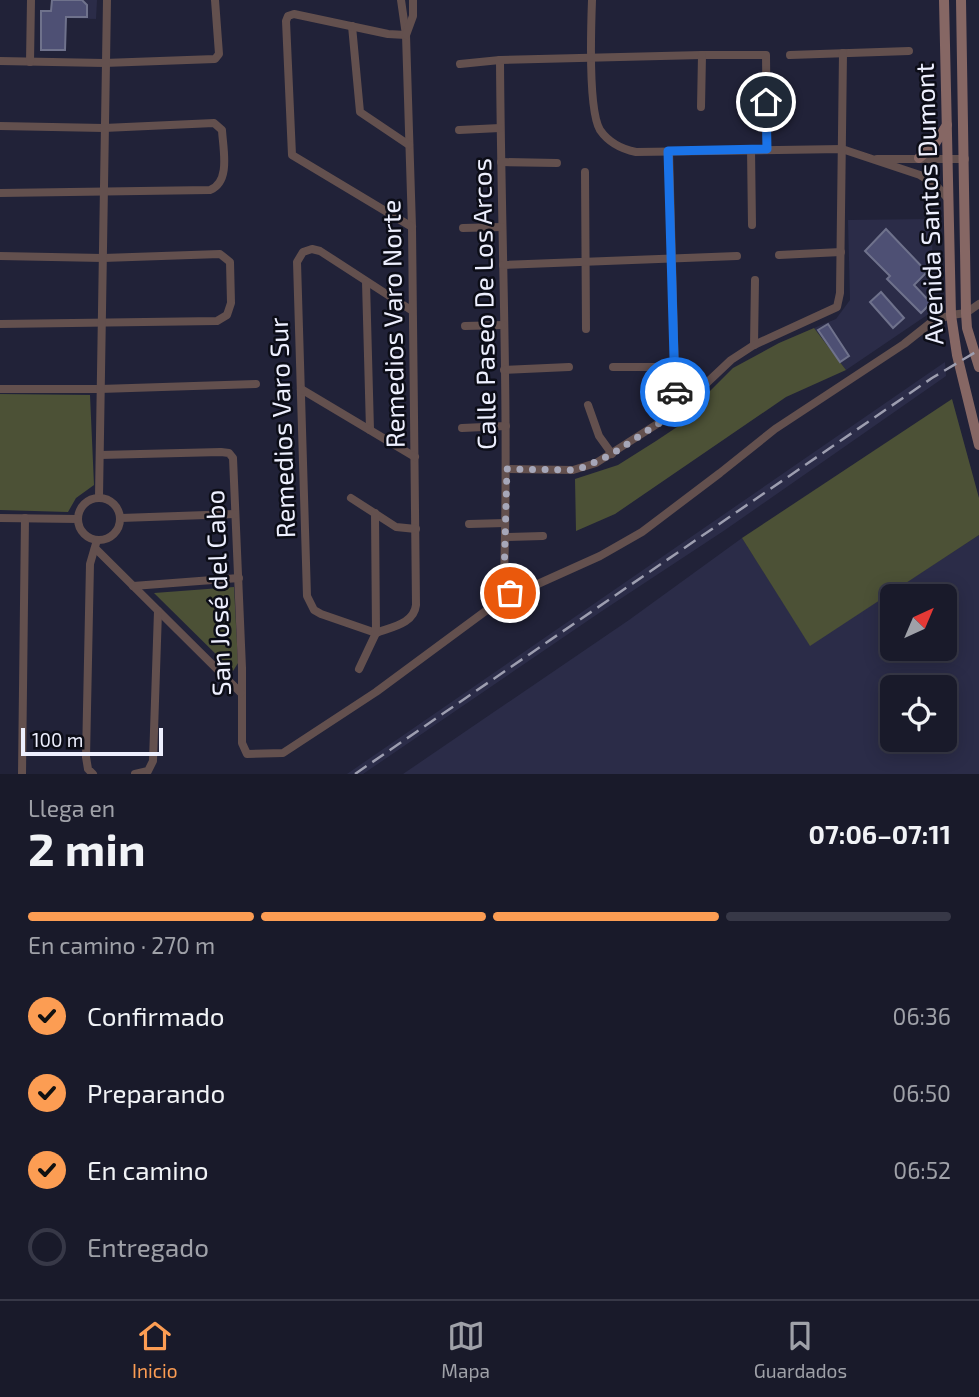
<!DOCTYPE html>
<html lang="es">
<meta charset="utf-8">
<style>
:root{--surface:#191a2a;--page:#222332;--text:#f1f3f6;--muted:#9fa1a8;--line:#373847;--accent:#fc9d53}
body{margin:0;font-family:"Exo 2",sans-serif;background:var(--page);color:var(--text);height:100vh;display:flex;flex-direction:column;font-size:26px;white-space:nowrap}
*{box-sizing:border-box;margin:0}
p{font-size:23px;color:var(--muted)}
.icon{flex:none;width:38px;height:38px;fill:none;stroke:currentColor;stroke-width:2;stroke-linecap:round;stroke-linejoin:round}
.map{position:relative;height:774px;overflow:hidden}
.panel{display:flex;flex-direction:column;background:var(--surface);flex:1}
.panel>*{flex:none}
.needle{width:46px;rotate:44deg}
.buttons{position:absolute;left:880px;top:584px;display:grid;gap:14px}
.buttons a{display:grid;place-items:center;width:77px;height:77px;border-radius:10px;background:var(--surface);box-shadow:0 4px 18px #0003,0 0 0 2px var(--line);font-size:35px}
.scale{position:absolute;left:21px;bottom:18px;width:142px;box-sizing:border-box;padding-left:7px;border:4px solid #edeffe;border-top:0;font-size:19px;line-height:24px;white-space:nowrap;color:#edeffe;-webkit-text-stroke:5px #0c0d17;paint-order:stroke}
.pin{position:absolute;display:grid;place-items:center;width:60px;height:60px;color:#fff;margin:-30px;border:4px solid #fff;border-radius:50%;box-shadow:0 2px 7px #0007}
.courier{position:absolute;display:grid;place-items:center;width:70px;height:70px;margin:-35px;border:5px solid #1a73e8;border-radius:50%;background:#fff;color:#222;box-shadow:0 2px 9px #0007}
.summary em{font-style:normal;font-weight:700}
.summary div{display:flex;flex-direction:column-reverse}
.summary{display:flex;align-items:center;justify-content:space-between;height:119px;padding:0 28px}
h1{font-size:46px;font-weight:700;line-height:52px}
.bar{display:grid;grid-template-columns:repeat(4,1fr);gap:10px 7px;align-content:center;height:84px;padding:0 28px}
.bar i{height:9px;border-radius:5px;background:var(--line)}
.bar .on{background:var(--accent)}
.bar p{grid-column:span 4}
ol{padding:0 28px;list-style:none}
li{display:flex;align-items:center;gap:21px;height:77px}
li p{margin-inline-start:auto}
li .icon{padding:7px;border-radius:50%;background:var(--accent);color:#111;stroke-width:4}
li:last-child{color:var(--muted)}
li i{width:38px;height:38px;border:4px solid var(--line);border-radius:50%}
.dock{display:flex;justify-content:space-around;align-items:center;height:98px;border-top:2px solid var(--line);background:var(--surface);font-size:19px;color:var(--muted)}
.dock a{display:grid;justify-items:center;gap:4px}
.dock .on{color:var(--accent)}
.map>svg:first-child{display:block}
</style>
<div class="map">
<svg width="979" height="774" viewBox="0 0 979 774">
<rect width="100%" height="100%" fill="#212238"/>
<!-- built -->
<g fill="#2b2c48" fill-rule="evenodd">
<path d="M66,0H97L96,19L66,18Z"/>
<path d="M932,219L933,311L846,370L814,328L836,319L850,300L848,220Z"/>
<path d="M945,362L946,376L725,530L602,611L363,774H347Z"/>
<path d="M979,535V774H403L629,620L742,538L810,645ZM892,597H945V649H892ZM892,688H945V740H892Z"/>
</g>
<!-- green -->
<g fill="#4c5136">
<path d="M814,328L846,370L786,397L615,514L576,531L575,479L618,465L656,441L689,419L708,393L733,368L779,343Z"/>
<path d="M0,394L90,395L94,485L76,498L68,512L0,510Z"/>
<path d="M952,399L979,498V535L810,646L742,538Z"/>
<path d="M234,587L238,663L233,671L154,593Z"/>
</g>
<!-- building -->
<g fill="#4e5074" stroke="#6f728c" stroke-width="2">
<path d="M52,0H82L87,5V17H66L65,50H41V11H51Z"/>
<path d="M886,229L927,272L914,285L931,303L921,313L887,279L890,276L865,251Z"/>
<path d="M881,292L904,318L893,328L870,302Z"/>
<path d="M828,324L849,356L840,362L818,330Z"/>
</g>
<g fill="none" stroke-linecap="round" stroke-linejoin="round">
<!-- minor -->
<g stroke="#63504e" stroke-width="8">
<path d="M401,0L406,35L412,227L416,605C414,624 391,627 376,633L321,614L314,610L307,596L297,262L303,252L312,249L320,251L411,310"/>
<path d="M592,0C591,27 588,110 600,130C609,143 621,149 636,152L842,149L920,175L936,185L948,199"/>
<path d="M352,26L360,112L409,145"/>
<path d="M406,35L388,34L294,14L288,16L286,21L292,155L412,227"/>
<path d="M406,35L413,16V0"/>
<path d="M790,55L909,51"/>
<path d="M500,60C501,233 509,406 504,579L505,586L510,593L520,592L600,556L642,532L720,473L775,429L904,344L933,321L951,315L966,313L979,304"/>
<path d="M0,61L104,63L215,59L219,54L215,0"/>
<path d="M30,62L31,0"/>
<path d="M460,64L500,60L702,55H766L767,149"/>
<path d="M701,107L702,55"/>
<path d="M0,126L104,128L214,123L222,130C223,149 231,182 210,190L0,193"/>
<path d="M459,130L500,128"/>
<path d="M751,149L752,225"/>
<path d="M669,151L676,412"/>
<path d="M877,159H965"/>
<path d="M501,162L557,163"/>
<path d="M585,172L586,329"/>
<path d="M463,228L502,227"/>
<path d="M779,255L841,252"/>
<path d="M0,256L103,258L220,254L230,262L231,303L227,315L217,321L0,324"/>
<path d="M503,265L737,256"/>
<path d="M366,282L370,430"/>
<path d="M465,326L503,325"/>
<path d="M754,345L755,280"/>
<path d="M613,367H674"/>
<path d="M504,370L569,367"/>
<path d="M0,389H100L256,384"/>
<path d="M301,389L415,457"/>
<path d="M588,405L599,436L612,454"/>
<path d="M462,428L506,426"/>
<path d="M100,455L221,452L229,453L233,458L242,668V743L247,754L283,753L376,692L510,593"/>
<path d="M507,469L573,470L596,463L676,412L731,360L754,345L837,307L840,293L843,53"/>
<path d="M99,497L107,0"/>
<circle cx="99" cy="519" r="21"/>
<path d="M351,498L396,527L416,529"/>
<path d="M0,518L78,519"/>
<path d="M121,518L235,514"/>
<path d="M469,524L505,523"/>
<path d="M505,537L543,536"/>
<path d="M95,548L241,693"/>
<path d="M133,586L239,578"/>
<path d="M359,669L376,633L375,513"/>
<path d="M22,774L25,518"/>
<path d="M93,774L88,769L86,757L90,564L97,540"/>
<path d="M135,774L148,771L153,761L158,611"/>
</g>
<!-- secondary -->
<g stroke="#866764" stroke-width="10">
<path d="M944,0L951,315L957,355L979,445"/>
<path d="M961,0L966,313L967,328L979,367"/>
<path d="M919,158L934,145L947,125"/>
</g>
<!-- rail -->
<path stroke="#9d9eb0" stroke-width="2.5" stroke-dasharray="14 7" stroke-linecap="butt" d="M355,774L932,378L979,350"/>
</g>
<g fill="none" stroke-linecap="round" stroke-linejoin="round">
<!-- done -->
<path stroke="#a6a7b9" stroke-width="7" stroke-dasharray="0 12.6" d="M510,593L505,586L504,579L507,469L573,470L585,467L612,454L676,412L675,392"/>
<!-- route -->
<path stroke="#1a73e8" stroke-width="9" d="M675,392L668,151L767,149L766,102"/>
</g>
<g text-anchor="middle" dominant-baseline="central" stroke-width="5" stroke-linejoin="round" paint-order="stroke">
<!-- street labels -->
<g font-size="26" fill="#edeffe" stroke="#0c0d17">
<text transform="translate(928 204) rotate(-92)">Avenida Santos Dumont</text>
<text transform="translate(483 304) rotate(-91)">Calle Paseo De Los Arcos</text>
<text transform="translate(392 324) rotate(-91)">Remedios Varo Norte</text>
<text transform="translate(281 428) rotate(-92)">Remedios Varo Sur</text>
<text transform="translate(217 593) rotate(-92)">San José del Cabo</text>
</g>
</g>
</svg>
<div class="buttons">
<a><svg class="needle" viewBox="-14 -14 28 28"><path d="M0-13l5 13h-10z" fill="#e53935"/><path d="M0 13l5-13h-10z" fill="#9fa1a8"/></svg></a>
<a><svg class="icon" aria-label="locate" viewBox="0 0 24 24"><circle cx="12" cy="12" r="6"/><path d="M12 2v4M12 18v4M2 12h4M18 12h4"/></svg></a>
</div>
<div class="scale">100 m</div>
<div class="pin" style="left:510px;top:593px;background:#ea580c"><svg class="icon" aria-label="bag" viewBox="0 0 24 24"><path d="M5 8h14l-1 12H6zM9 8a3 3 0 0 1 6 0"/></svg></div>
<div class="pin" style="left:766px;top:102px;background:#1f2937"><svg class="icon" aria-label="home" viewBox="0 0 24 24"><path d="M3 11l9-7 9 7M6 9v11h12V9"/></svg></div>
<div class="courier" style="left:675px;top:392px"><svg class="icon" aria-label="car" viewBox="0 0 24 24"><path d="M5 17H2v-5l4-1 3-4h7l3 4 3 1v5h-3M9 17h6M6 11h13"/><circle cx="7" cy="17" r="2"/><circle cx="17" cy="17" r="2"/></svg></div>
</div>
<section class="panel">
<div class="summary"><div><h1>2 min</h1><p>Llega en</p></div><em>07:06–07:11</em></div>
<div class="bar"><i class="on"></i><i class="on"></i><i class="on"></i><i></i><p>En camino · 270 m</p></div>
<ol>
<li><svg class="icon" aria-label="check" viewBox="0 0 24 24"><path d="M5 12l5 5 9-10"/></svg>Confirmado<p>06:36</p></li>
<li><svg class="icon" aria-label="check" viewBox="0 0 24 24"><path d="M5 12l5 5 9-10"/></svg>Preparando<p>06:50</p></li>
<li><svg class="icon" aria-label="check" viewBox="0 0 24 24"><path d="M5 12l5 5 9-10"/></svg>En camino<p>06:52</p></li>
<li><i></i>Entregado</li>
</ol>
</section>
<nav class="dock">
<a class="on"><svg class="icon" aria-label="home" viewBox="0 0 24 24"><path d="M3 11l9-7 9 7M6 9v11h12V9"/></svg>Inicio</a>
<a><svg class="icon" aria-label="map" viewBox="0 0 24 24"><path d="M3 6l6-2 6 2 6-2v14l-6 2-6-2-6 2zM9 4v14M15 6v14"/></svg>Mapa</a>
<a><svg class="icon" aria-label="saved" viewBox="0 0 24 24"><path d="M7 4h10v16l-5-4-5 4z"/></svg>Guardados</a>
</nav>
